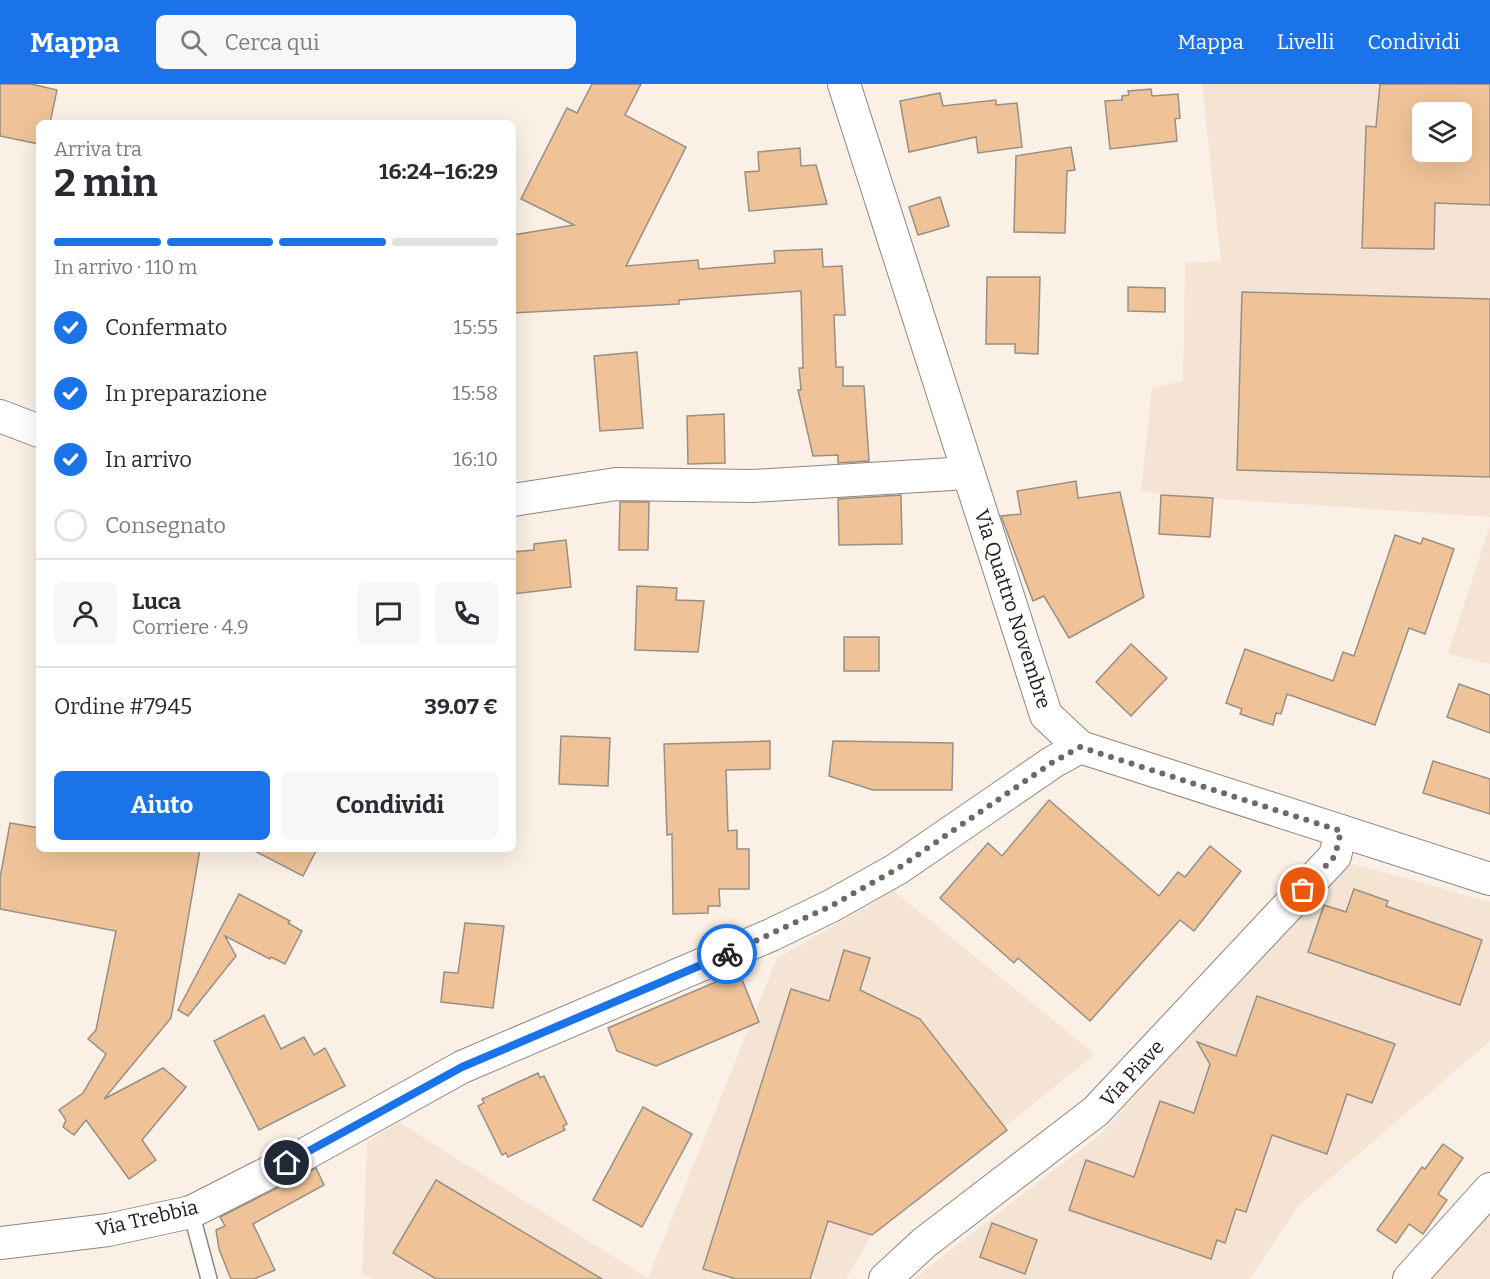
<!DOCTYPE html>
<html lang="it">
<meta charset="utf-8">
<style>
:root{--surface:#fff;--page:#f7f7f7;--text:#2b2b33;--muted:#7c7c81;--line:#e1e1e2;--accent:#1a73e8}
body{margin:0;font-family:Bitter,serif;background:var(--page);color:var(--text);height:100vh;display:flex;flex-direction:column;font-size:22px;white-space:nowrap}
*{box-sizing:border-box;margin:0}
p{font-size:20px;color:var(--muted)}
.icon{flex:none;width:33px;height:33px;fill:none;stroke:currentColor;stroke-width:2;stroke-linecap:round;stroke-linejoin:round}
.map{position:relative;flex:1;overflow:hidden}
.sheet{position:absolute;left:36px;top:36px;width:480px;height:732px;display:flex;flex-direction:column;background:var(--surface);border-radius:9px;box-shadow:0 6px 24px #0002}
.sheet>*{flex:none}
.controls{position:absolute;left:1412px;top:18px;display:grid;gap:12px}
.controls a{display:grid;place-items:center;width:60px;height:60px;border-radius:9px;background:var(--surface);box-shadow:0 6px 24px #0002;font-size:30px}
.pin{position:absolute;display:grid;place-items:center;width:51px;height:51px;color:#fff;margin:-26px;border:3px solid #fff;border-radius:50%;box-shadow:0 2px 6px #0007}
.courier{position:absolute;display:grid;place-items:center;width:60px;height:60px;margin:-30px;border:4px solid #1a73e8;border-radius:50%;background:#fff;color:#222;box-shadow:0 2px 8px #0007}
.head em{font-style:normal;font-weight:700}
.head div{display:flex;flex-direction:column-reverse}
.head{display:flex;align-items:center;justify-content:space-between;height:102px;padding:0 18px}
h1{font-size:39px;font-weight:700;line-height:45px}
.bar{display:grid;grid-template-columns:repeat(4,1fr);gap:9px 6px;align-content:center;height:72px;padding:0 18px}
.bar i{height:8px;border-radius:4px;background:var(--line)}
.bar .on{background:var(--accent)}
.bar p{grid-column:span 4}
.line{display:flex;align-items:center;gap:15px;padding:0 18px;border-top:2px solid var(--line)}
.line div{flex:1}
.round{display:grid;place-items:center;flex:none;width:63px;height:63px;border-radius:9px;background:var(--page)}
ol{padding:0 18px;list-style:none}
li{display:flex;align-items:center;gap:18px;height:66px}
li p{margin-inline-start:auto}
li .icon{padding:6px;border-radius:50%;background:var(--accent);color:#fff;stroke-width:4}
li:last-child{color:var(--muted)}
li i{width:33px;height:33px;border:3px solid var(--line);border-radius:50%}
.action{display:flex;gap:12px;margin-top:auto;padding:12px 18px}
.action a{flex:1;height:69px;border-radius:9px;background:var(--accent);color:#fff;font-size:24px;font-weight:700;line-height:69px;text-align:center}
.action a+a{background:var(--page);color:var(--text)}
header{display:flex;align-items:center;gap:36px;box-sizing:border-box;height:84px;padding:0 30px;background:var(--accent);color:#fff}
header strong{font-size:28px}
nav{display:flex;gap:33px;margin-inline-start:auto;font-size:21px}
.search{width:420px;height:54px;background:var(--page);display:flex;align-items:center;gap:15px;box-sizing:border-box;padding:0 21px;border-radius:9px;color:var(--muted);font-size:22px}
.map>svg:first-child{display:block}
</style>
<header>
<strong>Mappa</strong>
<div class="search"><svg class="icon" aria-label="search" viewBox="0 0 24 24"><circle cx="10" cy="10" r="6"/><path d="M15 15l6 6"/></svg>Cerca qui</div>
<nav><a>Mappa</a><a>Livelli</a><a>Condividi</a></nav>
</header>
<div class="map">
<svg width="1490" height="1195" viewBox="0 0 1490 1195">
<rect width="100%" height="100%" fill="#fbf0e6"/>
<!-- built -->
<g fill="#f5e4d4" fill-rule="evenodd">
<path d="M1202,0H1490V433L1161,411L1141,406L1152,304L1183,297L1185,179L1221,177ZM1422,28H1461V68H1422Z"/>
<path d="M1490,441V580L1448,570Z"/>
<path d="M1343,777L1490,818V957L1298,1122L1250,1195H913L1101,1050Z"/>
<path d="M894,807L1095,970L872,1151L846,1195H372L362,1189L367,1059L398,1038L648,1194L777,874Z"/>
<path d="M1490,1115V1195H1424Z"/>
</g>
<!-- building -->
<g fill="#efc397" stroke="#988f85" stroke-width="1.5" fill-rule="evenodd">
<path d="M0,0H31L57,6L50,39H39V60L0,52Z"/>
<path d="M592,0H641L625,31L686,63L626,182L698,176L699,185L775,179L774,167L822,165L823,183L842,182L845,231H834L836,283H843V302H864L869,377L838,379V371L813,372L798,306H801L799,284H803L801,207L679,216V220L513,229V151L574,141L521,115L567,24L577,29Z"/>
<path d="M1380,0H1490V121L1435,119L1434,165L1362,164L1366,42L1376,43ZM1422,28H1461V68H1422Z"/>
<path d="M1151,5L1152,12L1178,10L1180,34L1175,35L1177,57L1110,65L1105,17L1122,16V12L1129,11L1128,7Z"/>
<path d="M940,9L943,22L996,16V21L1017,19L1022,63L978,69L976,53L909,68L900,17Z"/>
<path d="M1071,63L1075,86L1067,87L1065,149L1014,148L1016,72Z"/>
<path d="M800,64L801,82L816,81L827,120L749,127L745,88L759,87L758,68Z"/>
<path d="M940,113L949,142L918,151L909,123Z"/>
<path d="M987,193H1040L1038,270L1015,269V260H986Z"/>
<path d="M1128,203L1165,204V228L1128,227Z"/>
<path d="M1242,208L1490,215V393L1237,386Z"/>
<path d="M637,268L643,344L600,347L594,272Z"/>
<path d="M724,330L725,379L688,380L687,332Z"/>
<path d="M1076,397L1078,414L1120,408L1144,513L1069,554L1044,512L1033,517L1001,432L1021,430L1017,407Z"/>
<path d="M901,411L902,460L839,461L838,415Z"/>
<path d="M1161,411L1213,414L1210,453L1159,450Z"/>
<path d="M620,418H649L648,466H619Z"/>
<path d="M1395,451L1421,460L1423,454L1454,465L1425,550L1409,544L1375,641L1287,610L1281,630L1276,629L1273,641L1240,630L1242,625L1226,619L1245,565L1333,597L1343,568L1354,572Z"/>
<path d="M566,456L571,503L513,510V468L534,466V460Z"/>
<path d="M637,502L677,504L676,516L704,517L698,568L635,566Z"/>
<rect x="844" y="553" width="35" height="34"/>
<path d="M1131,560L1167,594L1131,632L1096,598Z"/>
<path d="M1459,600L1490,611V649L1447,633Z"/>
<path d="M561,652L610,654L608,702L559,700Z"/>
<path d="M770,657V685L726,686L728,747L737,746V765H749V805H719L720,822H708V829L673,830L672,750L667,751L664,660Z"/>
<path d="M833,657L953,659L952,706H873L829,692Z"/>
<path d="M1433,677L1490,695V730L1423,709Z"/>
<path d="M1049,716L1159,812L1178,788L1185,793L1210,762L1241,787L1194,847L1180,836L1090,937L1018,874L1014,879L940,814L988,759L1002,772Z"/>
<path d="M10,739L39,744V765H200L171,934L104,1015L163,984L186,1003L142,1056L156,1076L129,1095L86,1036L74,1051L63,1043L66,1036L59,1026L83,1009L106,970L88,955L96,946L116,847L0,825V794Z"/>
<path d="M251,765H317L303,792Z"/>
<path d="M1354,805L1388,817L1386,822L1482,856L1460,921L1308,868L1324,821L1346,828Z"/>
<path d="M239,810L290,837L288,839L302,847L285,880L271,873L270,875L225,852L236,872L188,932L178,926Z"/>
<path d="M465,839L504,842L493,924L441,918L444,888L458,889Z"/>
<path d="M844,866L870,874L860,906L920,935L1007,1046L872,1151L828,1137L810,1195H736L703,1185L791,905L829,917Z"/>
<path d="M739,888L759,938L656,982L617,967L608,944Z"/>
<path d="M1257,912L1395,960L1372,1019L1347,1010L1327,1070L1272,1051L1246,1128L1236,1125L1225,1159L1217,1156L1211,1175L1069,1126L1086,1076L1134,1093L1160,1017L1194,1029L1210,980L1197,958L1236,972Z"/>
<path d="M264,931L281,965L304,953L314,971L325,964L345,1002L259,1046L214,957Z"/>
<path d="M538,989L540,994L544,992L567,1040L563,1042L565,1046L508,1073L506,1069L502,1071L478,1022L484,1019L482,1015Z"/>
<path d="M643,1023L692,1050L642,1143L593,1116Z"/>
<path d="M1443,1060L1463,1074L1438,1110L1447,1116L1423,1150L1409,1140L1396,1159L1377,1146L1422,1083L1425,1085Z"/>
<path d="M316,1084L324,1101L253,1140L275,1186L254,1195H231L219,1165L216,1146L225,1142L220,1133Z"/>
<path d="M436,1096L602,1195H436L393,1169Z"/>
<path d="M992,1139L1037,1156L1025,1190L980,1173Z"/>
</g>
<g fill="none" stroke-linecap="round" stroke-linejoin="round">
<defs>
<path id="lane" d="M191,1128L209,1195"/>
<g id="street">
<path d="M844,0L1046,631L1080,663L1490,795"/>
<path d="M0,332L39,347"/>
<path d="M513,416L616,400L753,402L968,389"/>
<path d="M0,1159L108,1146L191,1128L307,1069L462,983L771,851L831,822L897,785L1053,678L1080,663"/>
<path d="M885,1195L924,1159L1096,1027L1335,772L1341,747"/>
<path d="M1409,1195L1490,1105"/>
</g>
</defs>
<!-- lane casing -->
<use href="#lane" stroke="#8f867d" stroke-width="18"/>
<!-- street casing -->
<use href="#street" stroke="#8f867d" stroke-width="34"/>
<!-- lane -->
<use href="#lane" stroke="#fff" stroke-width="15"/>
<!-- street -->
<use href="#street" stroke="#fff" stroke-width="32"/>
</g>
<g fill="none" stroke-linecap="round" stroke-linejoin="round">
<!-- done -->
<path stroke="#6f6963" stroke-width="6" stroke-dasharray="0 10.8" d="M727,870L831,822L897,785L1053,678L1080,663L1341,747L1335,772L1303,806"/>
<!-- route -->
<path stroke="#1a73e8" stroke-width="8" d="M287,1079L462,983L727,870"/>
</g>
<g text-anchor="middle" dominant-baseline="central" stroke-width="6" stroke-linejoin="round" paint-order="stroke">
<!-- street labels -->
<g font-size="20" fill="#23201c" stroke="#fff">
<text transform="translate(1013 525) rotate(72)">Via Quattro Novembre</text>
<text transform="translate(1132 989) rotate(-47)">Via Piave</text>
<text transform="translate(147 1134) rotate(-13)">Via Trebbia</text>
</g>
</g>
</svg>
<div class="controls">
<a><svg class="icon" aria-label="layers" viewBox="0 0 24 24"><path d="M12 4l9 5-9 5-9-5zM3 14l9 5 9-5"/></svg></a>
</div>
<div class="pin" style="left:1303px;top:806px;background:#ea580c"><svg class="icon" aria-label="bag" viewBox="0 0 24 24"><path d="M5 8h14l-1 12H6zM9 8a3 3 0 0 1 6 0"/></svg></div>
<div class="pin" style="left:287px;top:1079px;background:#1f2937"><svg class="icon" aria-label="home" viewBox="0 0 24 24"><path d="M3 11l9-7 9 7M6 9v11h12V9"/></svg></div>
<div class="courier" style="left:727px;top:870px"><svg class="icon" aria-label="bike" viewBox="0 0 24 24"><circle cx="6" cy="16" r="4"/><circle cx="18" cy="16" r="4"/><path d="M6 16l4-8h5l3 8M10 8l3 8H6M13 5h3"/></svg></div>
<section class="sheet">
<div class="head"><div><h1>2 min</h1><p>Arriva tra</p></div><em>16:24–16:29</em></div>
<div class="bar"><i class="on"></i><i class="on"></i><i class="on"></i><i></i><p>In arrivo · 110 m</p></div>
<ol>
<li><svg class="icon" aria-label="check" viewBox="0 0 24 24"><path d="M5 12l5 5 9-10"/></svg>Confermato<p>15:55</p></li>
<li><svg class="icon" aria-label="check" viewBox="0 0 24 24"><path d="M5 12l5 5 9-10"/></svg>In preparazione<p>15:58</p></li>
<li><svg class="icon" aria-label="check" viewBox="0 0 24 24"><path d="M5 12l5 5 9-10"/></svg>In arrivo<p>16:10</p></li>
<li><i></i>Consegnato</li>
</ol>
<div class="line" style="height:108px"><a class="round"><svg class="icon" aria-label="person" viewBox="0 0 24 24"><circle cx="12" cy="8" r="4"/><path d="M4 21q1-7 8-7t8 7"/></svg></a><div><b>Luca</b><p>Corriere · 4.9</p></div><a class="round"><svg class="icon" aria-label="chat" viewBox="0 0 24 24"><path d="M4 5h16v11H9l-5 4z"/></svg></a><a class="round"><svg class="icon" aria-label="phone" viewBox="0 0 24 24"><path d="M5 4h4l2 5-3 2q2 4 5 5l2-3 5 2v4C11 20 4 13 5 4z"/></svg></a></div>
<div class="line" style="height:78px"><div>Ordine #7945</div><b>39.07 €</b></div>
<div class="action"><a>Aiuto</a><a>Condividi</a></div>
</section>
</div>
